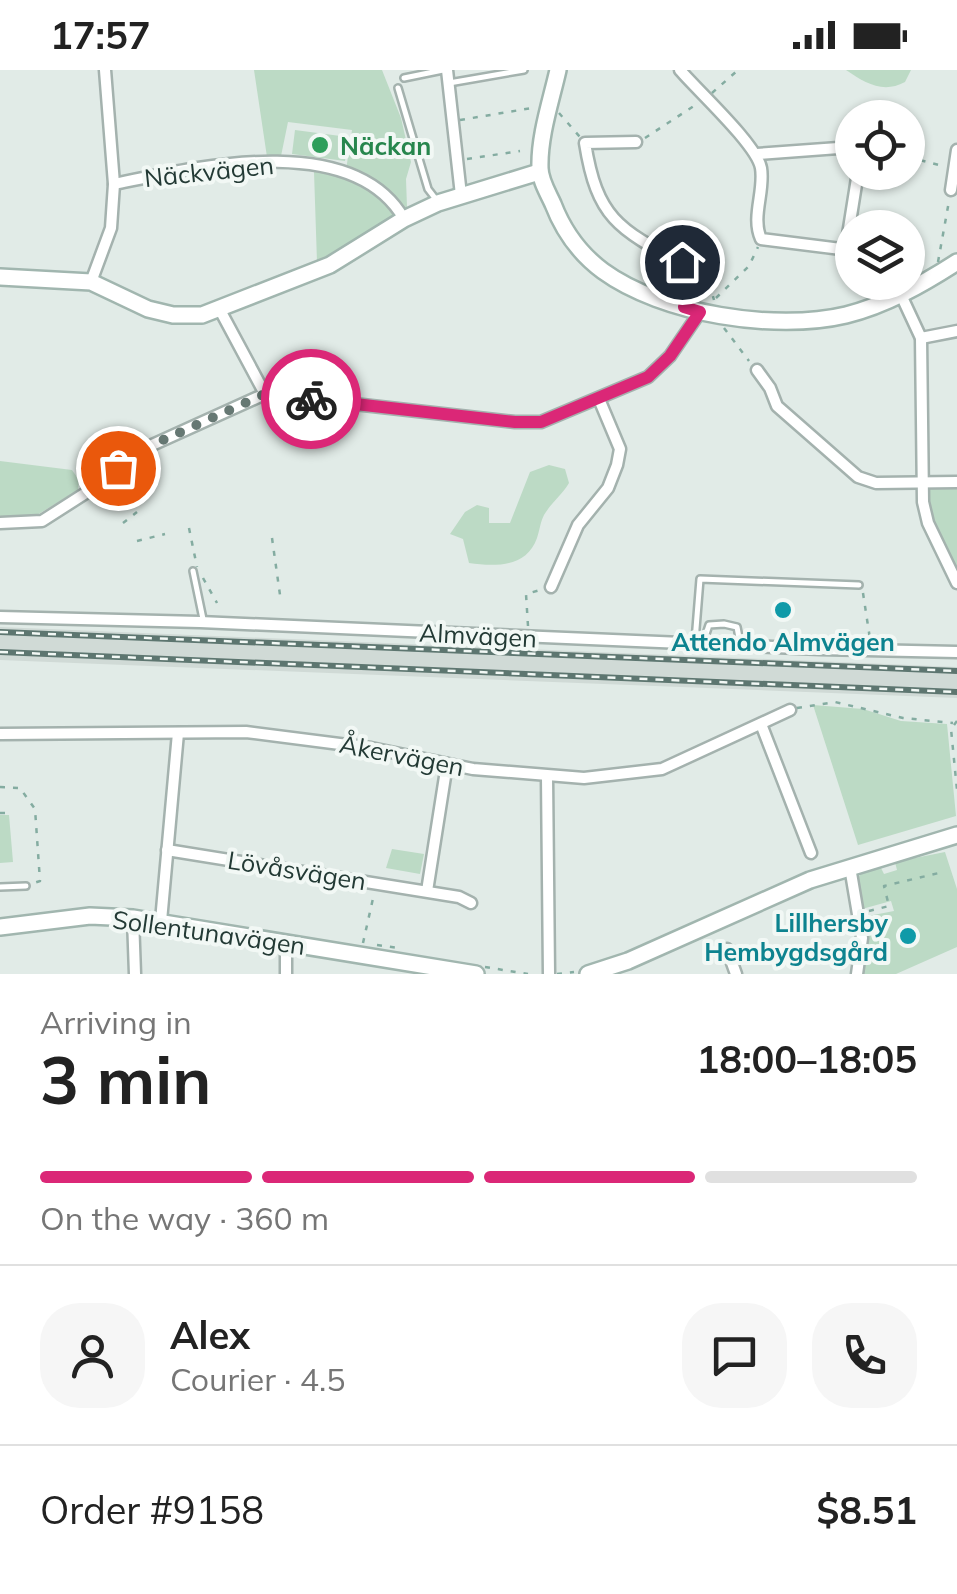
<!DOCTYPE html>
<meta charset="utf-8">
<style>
:root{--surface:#fff;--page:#f6f6f6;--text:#222;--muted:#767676;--line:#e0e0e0;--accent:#db2777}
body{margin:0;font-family:Mulish,sans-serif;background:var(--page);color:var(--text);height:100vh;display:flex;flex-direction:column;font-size:38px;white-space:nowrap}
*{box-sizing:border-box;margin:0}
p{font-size:32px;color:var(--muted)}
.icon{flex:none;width:55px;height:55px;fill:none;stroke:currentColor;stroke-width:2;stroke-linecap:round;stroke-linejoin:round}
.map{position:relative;height:904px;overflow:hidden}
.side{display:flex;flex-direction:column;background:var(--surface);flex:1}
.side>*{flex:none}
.fabs{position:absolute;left:835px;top:30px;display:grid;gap:20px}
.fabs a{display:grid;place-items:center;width:90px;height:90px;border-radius:50%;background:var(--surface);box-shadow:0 2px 8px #0004;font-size:50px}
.pin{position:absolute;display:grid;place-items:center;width:85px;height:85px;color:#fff;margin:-42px;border:5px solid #fff;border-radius:50%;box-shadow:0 2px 10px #0007}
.courier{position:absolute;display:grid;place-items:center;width:100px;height:100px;margin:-50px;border:8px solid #db2777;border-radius:50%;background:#fff;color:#222;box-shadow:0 2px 12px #0007}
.headline em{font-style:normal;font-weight:700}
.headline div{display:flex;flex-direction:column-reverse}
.headline{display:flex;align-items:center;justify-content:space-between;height:170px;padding:0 40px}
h1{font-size:65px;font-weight:700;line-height:75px}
.bar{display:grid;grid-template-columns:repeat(4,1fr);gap:15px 10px;align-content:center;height:120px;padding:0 40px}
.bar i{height:12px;border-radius:8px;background:var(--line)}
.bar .current{background:var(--accent)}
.bar p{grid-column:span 4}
.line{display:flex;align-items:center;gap:25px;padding:0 40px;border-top:2px solid var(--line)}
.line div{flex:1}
.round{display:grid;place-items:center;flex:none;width:105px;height:105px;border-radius:40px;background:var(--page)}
.status{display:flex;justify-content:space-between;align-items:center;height:70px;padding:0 50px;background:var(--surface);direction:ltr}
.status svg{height:28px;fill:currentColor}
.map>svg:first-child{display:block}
</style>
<div class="status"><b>17:57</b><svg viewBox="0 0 49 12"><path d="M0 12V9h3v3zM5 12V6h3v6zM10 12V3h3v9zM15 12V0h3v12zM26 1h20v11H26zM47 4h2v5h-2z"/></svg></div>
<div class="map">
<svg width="957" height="904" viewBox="0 0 957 904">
<rect width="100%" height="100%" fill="#e1ebe7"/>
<!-- built -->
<path fill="#d0dad6" d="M0,557L957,597V628L0,590Z"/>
<!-- green -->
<g fill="#bcdac5">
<path d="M254,0H382L401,48L411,92L406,109L407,137L337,187L317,192L314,102L346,100L352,60L288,52L281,86L267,87Z"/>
<path d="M846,0H911L905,12C883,24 865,13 846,0Z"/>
<path d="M295,60L348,67L345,91L292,84Z"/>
<path d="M0,391L72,400L79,410L78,420L37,445L0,447Z"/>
<path d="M549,395L565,399L569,413C562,425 551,433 544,445C540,453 540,459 537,468C527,497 496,497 469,493L463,469L450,464L465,442L477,435L489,438V453H510L530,402Z"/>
<path d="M957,415V504L931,446L928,420V417Z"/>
<path d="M813,635L863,639L901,651L947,654L956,746L858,775Z"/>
<path d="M0,745H9L13,792L0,793Z"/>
<path d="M392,779L424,784L420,804L386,798Z"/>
<path d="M945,782L957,819V877L896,904H860L863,847L894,841L891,831L862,839L857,809L864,800L880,796L884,804L897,800L895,792Z"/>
</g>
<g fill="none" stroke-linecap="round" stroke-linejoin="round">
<defs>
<g id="lane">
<path d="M404,8L443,0"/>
<path d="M449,13L524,0"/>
<path d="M398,18L428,119L438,132"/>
<path d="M193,501L203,549"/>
<path d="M695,571L700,509L859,515"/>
<path d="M703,573L709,555L724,554L737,557L740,573"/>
<path d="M0,817L26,816"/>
</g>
<g id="street">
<path d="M447,0L461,125"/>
<path d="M680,0C698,21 757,75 761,98C765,121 751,147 761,169L841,179L847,171L858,102"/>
<path d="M636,72L585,73C597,148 618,159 682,193L687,219L684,237"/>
<path d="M757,84L852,77"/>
<path d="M114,114C196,97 353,60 404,149"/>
<path d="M951,120L957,80"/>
<path d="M91,212L111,158L114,114L105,0"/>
<path d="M901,225L921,268L923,432L928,453L957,513"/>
<path d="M220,240L265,324"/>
<path d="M921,268L957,261"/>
<path d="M757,300L770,318L777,336L858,407L876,413L957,412"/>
<path d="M0,453L42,451L92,419L141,380L265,324L515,352H541L648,307L670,286L700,242"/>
<path d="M551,517L578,455L608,418L617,395L620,379L599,329"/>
<path d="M0,547L200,552L820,579L957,582"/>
<path d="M761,654L811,783"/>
<path d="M0,664L246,662L371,678L473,699L584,708L662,699L790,640"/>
<path d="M547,707L549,904"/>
<path d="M167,780L459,827L471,833"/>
<path d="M850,797L862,868L857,904"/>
<path d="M427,821L447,694"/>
<path d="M133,848L135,904"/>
<path d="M161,851L178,663"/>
<path d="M286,873V904"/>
<path d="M727,879L736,904"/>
</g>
<g id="secondary">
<path d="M558,0C551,31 539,66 540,98C540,110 548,123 553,134C563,160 580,184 603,201C662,244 775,262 846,245C886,235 923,214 957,192"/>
<path d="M0,207L91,212L148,239L173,245H202L330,195L404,149L438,133L539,102"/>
<path d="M0,857L90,846L133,848L476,904"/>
<path d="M588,904L628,891L810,810L957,765"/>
</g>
</defs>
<!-- lane casing -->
<use href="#lane" stroke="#a4b2ae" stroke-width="10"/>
<!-- street casing -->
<use href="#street" stroke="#a4b2ae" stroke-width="15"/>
<!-- secondary casing -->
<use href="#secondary" stroke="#a1b6af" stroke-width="20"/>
<!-- path -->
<g stroke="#84aca1" stroke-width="2.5" stroke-dasharray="5 8" stroke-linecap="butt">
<path d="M712,23L738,0"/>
<path d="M559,43L580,67"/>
<path d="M460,50L532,38"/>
<path d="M645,68L697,34"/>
<path d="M908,87L943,96"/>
<path d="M467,89L520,81"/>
<path d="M938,192L949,131"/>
<path d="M706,201L714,230"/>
<path d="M716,228L749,196L758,177"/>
<path d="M724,258L749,291"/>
<path d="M123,453L137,442"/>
<path d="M189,458L197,497"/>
<path d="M272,468L281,532"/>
<path d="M137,471L165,464"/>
<path d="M203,508L217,533"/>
<path d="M863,523L870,569"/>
<path d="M528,556L526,524L540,520"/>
<path d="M797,638L835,632L903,648L953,653"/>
<path d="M957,651L951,659L957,720"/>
<path d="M0,717L20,718L35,739L40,811L31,814"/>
<path d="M0,743H8"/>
<path d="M869,841L889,836L884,816L939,803"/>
<path d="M363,873L374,824"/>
<path d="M377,875L399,878"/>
<path d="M485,897L528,904"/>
<path d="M557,904L574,902"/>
</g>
<!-- lane -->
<use href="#lane" stroke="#fff" stroke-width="5"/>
<!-- street -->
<use href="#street" stroke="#fff" stroke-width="10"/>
<!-- secondary -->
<use href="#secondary" stroke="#fff" stroke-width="15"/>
<defs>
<g id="rail">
<path d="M0,562L957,601"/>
<path d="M0,582L957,622"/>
</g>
</defs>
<!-- rail casing -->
<use href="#rail" stroke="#5d7670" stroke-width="6"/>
<!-- rail -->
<use href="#rail" stroke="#f2f8f5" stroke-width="2.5" stroke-dasharray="8" stroke-linecap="butt"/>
</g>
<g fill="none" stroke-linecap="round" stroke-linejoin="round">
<!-- done -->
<path stroke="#667873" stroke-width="10" stroke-dasharray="0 18" d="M118,398L141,380L265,324L311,329"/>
<!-- route -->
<path stroke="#db2777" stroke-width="12" d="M311,329L515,352H541L648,307L670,286L700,242L684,237L688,219L682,192"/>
</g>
<!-- markers -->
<circle fill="#2e9e5b" stroke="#f2f8f5" stroke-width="4" cx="320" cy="75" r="10"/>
<g fill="#0f9aa8" stroke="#f2f8f5" stroke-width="4">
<circle cx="783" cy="540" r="10"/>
<circle cx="908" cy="866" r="10"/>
</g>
<g text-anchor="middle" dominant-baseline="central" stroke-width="8" stroke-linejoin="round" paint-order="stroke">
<!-- leisure labels -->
<g font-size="25" font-weight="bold" fill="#27864d" stroke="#f2f8f5" text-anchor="start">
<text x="340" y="75">Näckan</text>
</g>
<!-- street labels -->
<g font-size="25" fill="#233a35" stroke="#f2f8f5">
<text transform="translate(209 101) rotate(-6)">Näckvägen</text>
<text transform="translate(478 565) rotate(3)">Almvägen</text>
<text transform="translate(402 685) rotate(11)">Åkervägen</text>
<text transform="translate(297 800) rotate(9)">Lövåsvägen</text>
<text transform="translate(209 862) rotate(8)">Sollentunavägen</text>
</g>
<!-- culture labels -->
<g font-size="25" font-weight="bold" fill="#0d838f" stroke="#f2f8f5">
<text x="783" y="571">Attendo Almvägen</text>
<text x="888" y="852" text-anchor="end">Lillhersby<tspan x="888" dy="29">Hembygdsgård</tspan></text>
</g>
</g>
</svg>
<div class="fabs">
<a><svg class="icon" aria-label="locate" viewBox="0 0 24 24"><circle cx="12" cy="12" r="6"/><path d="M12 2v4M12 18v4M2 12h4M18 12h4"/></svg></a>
<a><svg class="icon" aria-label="layers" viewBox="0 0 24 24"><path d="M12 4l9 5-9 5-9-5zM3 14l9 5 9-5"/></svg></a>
</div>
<div class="pin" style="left:118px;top:398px;background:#ea580c"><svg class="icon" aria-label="bag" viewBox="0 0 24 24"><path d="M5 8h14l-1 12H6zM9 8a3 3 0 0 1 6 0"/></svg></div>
<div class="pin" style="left:682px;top:192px;background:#1f2937"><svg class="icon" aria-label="home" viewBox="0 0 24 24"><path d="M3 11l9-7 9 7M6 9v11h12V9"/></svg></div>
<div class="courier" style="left:311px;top:329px"><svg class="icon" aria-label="bike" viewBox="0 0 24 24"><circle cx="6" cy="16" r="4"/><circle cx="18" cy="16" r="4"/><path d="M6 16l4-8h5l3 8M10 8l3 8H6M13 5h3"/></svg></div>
</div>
<section class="side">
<div class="headline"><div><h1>3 min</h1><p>Arriving in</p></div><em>18:00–18:05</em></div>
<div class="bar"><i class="current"></i><i class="current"></i><i class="current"></i><i></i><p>On the way · 360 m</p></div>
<div class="line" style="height:180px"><a class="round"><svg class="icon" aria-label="person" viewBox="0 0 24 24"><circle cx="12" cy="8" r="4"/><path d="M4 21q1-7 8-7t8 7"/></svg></a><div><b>Alex</b><p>Courier · 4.5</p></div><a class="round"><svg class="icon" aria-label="chat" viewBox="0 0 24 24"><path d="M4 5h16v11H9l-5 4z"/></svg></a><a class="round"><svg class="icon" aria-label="phone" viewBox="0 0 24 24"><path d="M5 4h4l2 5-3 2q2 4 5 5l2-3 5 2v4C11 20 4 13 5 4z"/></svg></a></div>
<div class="line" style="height:130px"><div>Order #9158</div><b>$8.51</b></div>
</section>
